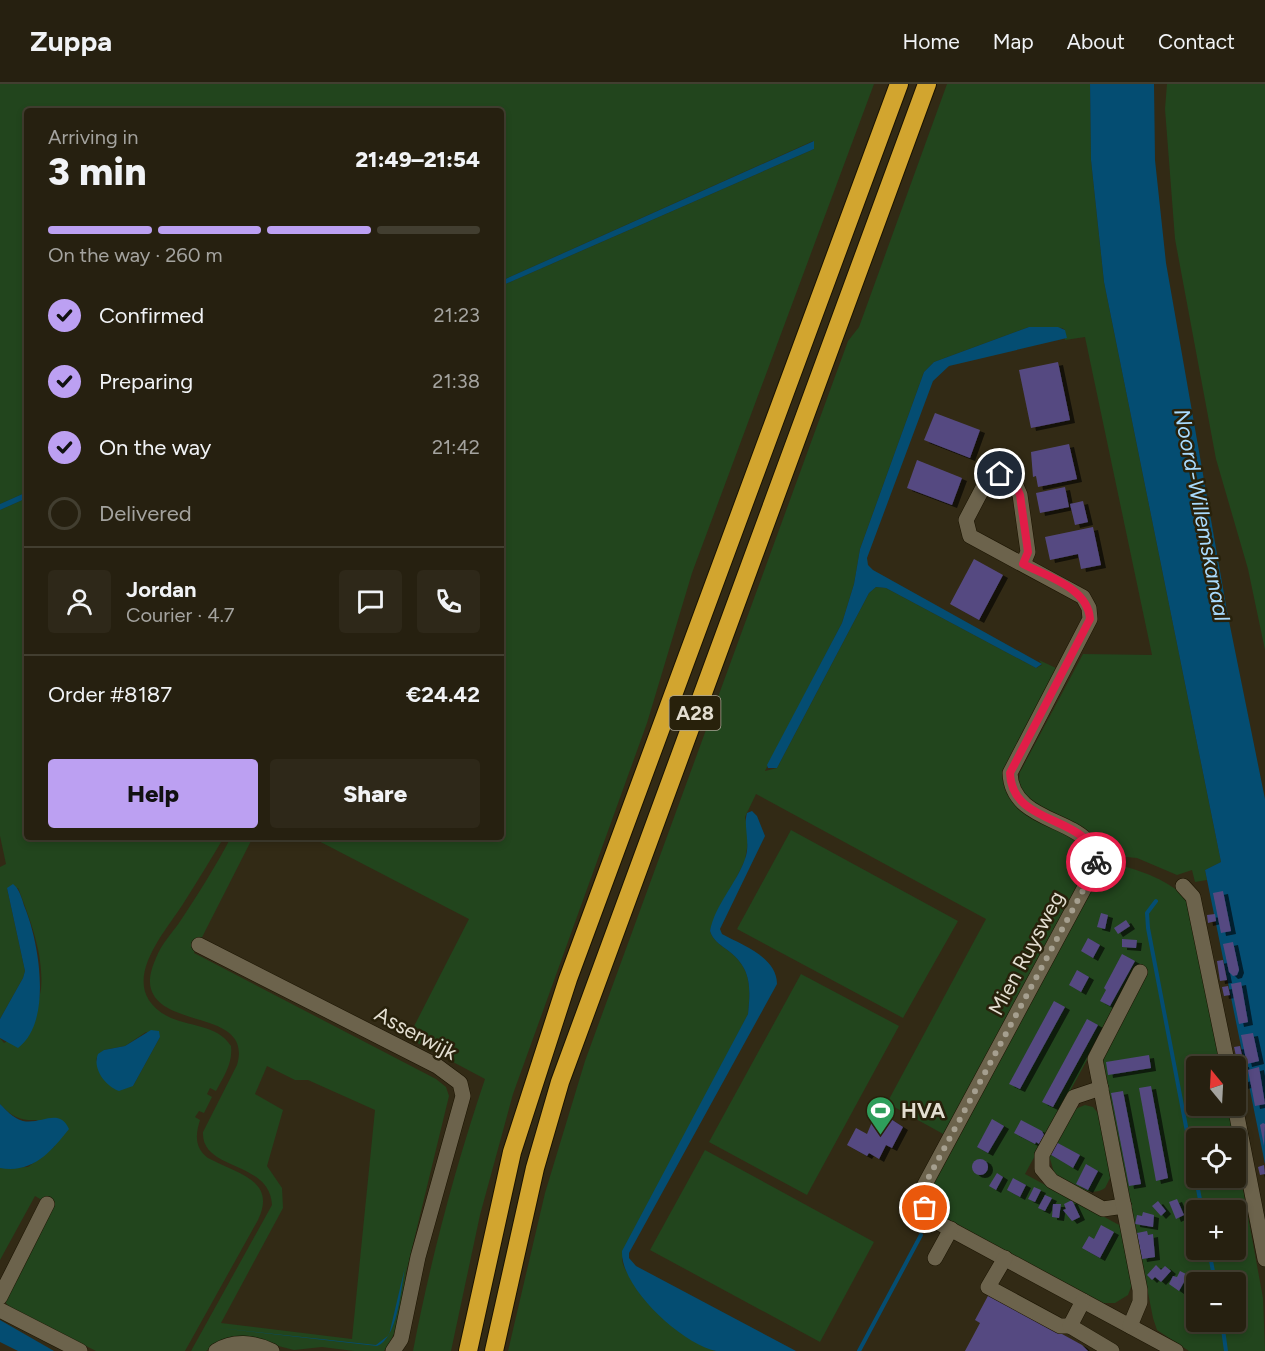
<!DOCTYPE html>
<meta charset="utf-8">
<style>
:root{--surface:#262010;--page:#2e2819;--text:#f1f3f6;--muted:#a4a39f;--line:#423e30;--accent:#bca0f2}
body{margin:0;font-family:Figtree,sans-serif;background:var(--page);color:var(--text);height:100vh;display:flex;flex-direction:column;font-size:22px;white-space:nowrap}
*{box-sizing:border-box;margin:0}
p{font-size:20px;color:var(--muted)}
.icon{flex:none;width:33px;height:33px;fill:none;stroke:currentColor;stroke-width:2;stroke-linecap:round;stroke-linejoin:round}
.map{position:relative;flex:1;overflow:hidden}
.sheet{position:absolute;left:24px;top:24px;width:480px;height:732px;display:flex;flex-direction:column;background:var(--surface);border-radius:6px;box-shadow:0 3px 9px #0003,0 0 0 2px var(--line)}
.sheet>*{flex:none}
.needle{width:39px;rotate:342deg}
.tools{position:absolute;left:1186px;top:972px;display:grid;gap:12px}
.tools a{display:grid;place-items:center;width:60px;height:60px;border-radius:6px;background:var(--surface);box-shadow:0 3px 9px #0003,0 0 0 2px var(--line);font-size:30px}
.pin{position:absolute;display:grid;place-items:center;width:51px;height:51px;color:#fff;margin:-26px;border:3px solid #fff;border-radius:50%;box-shadow:0 2px 6px #0007}
.courier{position:absolute;display:grid;place-items:center;width:60px;height:60px;margin:-30px;border:4px solid #e11d48;border-radius:50%;background:#fff;color:#222;box-shadow:0 2px 8px #0007}
.headline em{font-style:normal;font-weight:800}
.headline div{display:flex;flex-direction:column-reverse}
.headline{display:flex;align-items:center;justify-content:space-between;height:102px;padding:0 24px}
h1{font-size:39px;font-weight:800;line-height:45px}
.bar{display:grid;grid-template-columns:repeat(4,1fr);gap:9px 6px;align-content:center;height:72px;padding:0 24px}
.bar i{height:8px;border-radius:4px;background:var(--line)}
.bar .selected{background:var(--accent)}
.bar p{grid-column:span 4}
.line{display:flex;align-items:center;gap:15px;padding:0 24px;border-top:2px solid var(--line)}
.line div{flex:1}
.round{display:grid;place-items:center;flex:none;width:63px;height:63px;border-radius:6px;background:var(--page)}
ol{padding:0 24px;list-style:none}
li{display:flex;align-items:center;gap:18px;height:66px}
li p{margin-inline-start:auto}
li .icon{padding:6px;border-radius:50%;background:var(--accent);color:#111;stroke-width:4}
li:last-child{color:var(--muted)}
li i{width:33px;height:33px;border:3px solid var(--line);border-radius:50%}
.action{display:flex;gap:12px;margin-top:auto;padding:12px 24px}
.action a{flex:1;height:69px;border-radius:6px;background:var(--accent);color:#111;font-size:24px;font-weight:800;line-height:69px;text-align:center}
.action a+a{background:var(--page);color:var(--text)}
header{display:flex;align-items:center;gap:36px;box-sizing:border-box;height:84px;padding:0 30px;background:var(--surface);border-bottom:2px solid var(--line)}
header strong{font-size:28px}
nav{display:flex;gap:33px;margin-inline-start:auto;font-size:21px}
.map>svg:first-child{display:block}
</style>
<header>
<strong>Zuppa</strong>
<nav><a>Home</a><a>Map</a><a>About</a><a>Contact</a></nav>
</header>
<div class="map">
<svg width="1265" height="1267" viewBox="0 0 1265 1267">
<defs>
<filter id="shadow"><feDropShadow dx="5" dy="3" stdDeviation="0" flood-color="#0009"/></filter>
</defs>
<rect width="100%" height="100%" fill="#322a15"/>
<!-- green -->
<g fill="#22451d" fill-rule="evenodd">
<path d="M0,0H874L692,489L647,639L513,1010L480,1131L451,1267H413C431,1174 455,1084 485,995L408,954L469,835L311,753H501V202L814,65L813,57L501,197V27H27V408L0,420Z"/>
<path d="M947,0H1090L1091,76L1104,198L1221,778L1205,786L1207,796L1195,798L1192,786L1177,791L1137,774L1104,771C1098,757 1089,748 1076,740C1055,727 1013,720 1020,688L1083,570L1152,571L1085,253L1065,256V246L1062,244L1029,243L934,278L924,288L860,465L854,500L842,539L765,687L777,684L869,509L876,503L886,504L1036,584L1042,581L1039,576L1058,585L1004,691C1008,738 1055,736 1084,763L1088,786L945,1051L887,1019L986,835L756,710L745,733L749,752L745,776L710,847C713,856 719,860 726,865C751,883 751,901 748,930L622,1175C623,1184 629,1192 635,1199C661,1237 675,1247 716,1267H508L545,1109L585,977L848,257L859,243Z"/>
<path d="M1167,0H1265V566L1248,485L1216,375L1175,155L1165,25Z"/>
<path d="M27,414V753H224C211,775 197,798 183,820C163,851 115,903 167,932C188,943 217,940 231,962C233,979 224,992 216,1007L210,1004L207,1010L212,1013L204,1029L199,1027L195,1033L200,1036C195,1052 195,1064 208,1074C238,1090 277,1096 258,1136L185,1267H96L11,1224L6,1219V1209L52,1122L35,1112L0,1176V1084L28,1083L55,1062L37,1036C20,1037 11,1032 0,1020V954L4,959L33,942C35,930 39,917 41,905C44,871 30,835 18,804H7L25,887L23,894L0,935V783L6,780L0,752V426ZM146,948L160,953L133,1002L101,990L96,975L104,966L125,962Z"/>
<path d="M791,746L958,837L903,934L737,845Z"/>
<path d="M231,753H253L194,869L436,995L446,1003L449,1012L406,1189C403,1216 401,1245 384,1267H354L322,1263L294,1266L243,1253L223,1255L206,1267H191L272,1121C270,1076 201,1087 203,1048L237,981C253,926 163,945 151,905C148,895 152,883 156,874C161,861 171,850 179,839C197,812 216,782 231,753ZM267,982L295,996H308L375,1026L352,1255L221,1239L283,1124L282,1104L267,1082L283,1026L255,1010Z"/>
<path d="M1116,780C1142,787 1169,796 1188,816L1220,982H1197V1022H1228L1234,1054H1197V1094H1236V1067L1263,1214L1265,1267H1189L1157,1246L1153,1234L1102,975L1137,884L1025,1090L1121,1142L1133,1198L1128,1211L1115,1219H1101L942,1132C930,1122 928,1114 934,1100L1105,781ZM1197,1126H1236V1166H1197ZM1197,1198H1236V1238H1197Z"/>
<path d="M801,890L899,942L807,1111L709,1058Z"/>
<path d="M1085,1021L1093,1023L1100,1032L1111,1092L1105,1104C1089,1115 1070,1099 1055,1092L1049,1071L1075,1025Z"/>
<path d="M705,1066L874,1158L820,1258L650,1166Z"/>
</g>
<!-- water -->
<g fill="#044d72">
<path d="M1090,0H1154L1155,76L1166,179L1227,527L1265,715V1080L1205,786L1221,778L1104,198L1091,76Z"/>
<path d="M814,57V65L501,202V197Z"/>
<path d="M1029,243H1058L1065,246L1067,254L949,282L933,297L867,474L868,481L873,486L1042,580L1036,584L886,504L876,503L869,509L777,684H768L767,681L842,539L854,500L860,465L924,288L934,278Z"/>
<path d="M27,408V414L0,426V420Z"/>
<path d="M752,727L757,732L765,752L720,845L722,850C742,861 777,873 777,900L629,1169V1174L636,1182L796,1267C774,1267 737,1267 716,1267C682,1260 620,1203 622,1167L748,930C751,901 751,883 726,865C719,860 713,856 710,847C715,821 736,800 745,775C751,759 743,742 747,729Z"/>
<path d="M13,800C20,805 22,816 25,824C39,858 53,938 18,964L0,954V935L23,894L25,887L7,804Z"/>
<path d="M151,946L159,947L160,953L133,1002L119,1007C105,1002 92,984 98,970L104,966L125,962Z"/>
<path d="M0,1020C6,1026 13,1034 23,1037C41,1041 59,1023 69,1045C51,1068 32,1090 0,1084Z"/>
<path d="M405,1183C401,1204 398,1254 377,1262L219,1244L376,1261L389,1251Z"/>
<path d="M0,1236L54,1267H18L0,1258Z"/>
</g>
<g fill="none" stroke-linecap="round" stroke-linejoin="round">
<!-- stream -->
<g stroke="#044d72" stroke-width="4">
<path d="M1156,817L1147,829L1148,844L1202,1126"/>
<path d="M1209,1166L1215,1198"/>
<path d="M1222,1238L1226,1267"/>
<path d="M859,1267L921,1151"/>
</g>
</g>
<!-- building -->
<g fill="#554a81" filter="url(#shadow)">
<path d="M1058,278L1070,336L1031,344L1019,286Z"/>
<path d="M935,329L980,346L970,374L924,356Z"/>
<path d="M1069,360L1077,395L1038,403L1036,392L1033,393L1031,368Z"/>
<path d="M917,376L962,394L952,421L907,404Z"/>
<path d="M1065,403L1069,423L1040,429L1036,409Z"/>
<path d="M1083,417L1088,438L1075,441L1070,420Z"/>
<path d="M1093,443L1101,481L1081,485L1078,470L1050,476L1045,453Z"/>
<path d="M974,475L1003,491L979,536L950,520Z"/>
<path d="M1223,807L1231,847L1221,849L1213,809Z"/>
<path d="M1101,829L1108,831L1105,845L1097,843Z"/>
<path d="M1215,830L1216,837L1208,839L1207,831Z"/>
<path d="M1126,836L1130,842L1118,850L1114,844Z"/>
<path d="M1088,854L1100,861L1093,874L1081,867Z"/>
<path d="M1122,855L1137,856L1136,864L1122,863Z"/>
<path d="M1233,858L1239,886L1237,891L1233,892L1229,888L1223,860Z"/>
<path d="M1122,870L1135,877L1110,922L1100,917L1106,906L1104,904Z"/>
<path d="M1223,876L1227,896L1220,897L1217,877Z"/>
<path d="M1077,886L1089,893L1081,908L1069,901Z"/>
<path d="M1241,898L1248,938L1239,940L1231,900Z"/>
<path d="M1228,902L1230,911L1224,912L1222,903Z"/>
<path d="M1054,917L1065,923L1020,1005L1009,1000Z"/>
<path d="M1087,935L1098,941L1053,1023L1042,1018Z"/>
<path d="M1253,949L1259,977L1247,980L1241,951Z"/>
<path d="M1240,962L1242,971L1236,972L1234,963Z"/>
<path d="M1149,971L1151,984L1108,991L1106,978Z"/>
<path d="M1244,980L1245,985L1238,987L1237,981Z"/>
<path d="M1259,983L1265,1020L1255,1022L1248,986Z"/>
<path d="M1246,994L1247,1001L1242,1002L1241,996Z"/>
<path d="M1151,1002L1168,1094L1156,1097L1139,1004Z"/>
<path d="M1123,1007L1141,1100L1129,1102L1111,1009Z"/>
<path d="M877,1026L903,1043L892,1064L886,1061L879,1075L869,1069L867,1072L847,1061L856,1044L867,1050Z"/>
<path d="M992,1035L1004,1042L988,1069L977,1063Z"/>
<path d="M1021,1036L1042,1047L1044,1051L1039,1060L1036,1058L1035,1060L1014,1049Z"/>
<path d="M1263,1039L1265,1040L1264,1062L1260,1041Z"/>
<path d="M1054,1057L1080,1071L1073,1084L1048,1069Z"/>
<circle cx="980" cy="1083" r="8"/>
<path d="M1086,1080L1098,1087L1088,1106L1076,1100Z"/>
<path d="M1264,1081L1265,1090L1260,1091L1258,1083Z"/>
<path d="M997,1089L1003,1093L996,1106L989,1102Z"/>
<path d="M1013,1094L1026,1101L1020,1113L1007,1106Z"/>
<path d="M1034,1103L1041,1106L1035,1118L1028,1115Z"/>
<path d="M1045,1111L1052,1114L1045,1127L1038,1124Z"/>
<path d="M1177,1115L1184,1131L1176,1135L1169,1118Z"/>
<path d="M1072,1116L1080,1133L1072,1137L1063,1126L1066,1125L1064,1120Z"/>
<path d="M1158,1117L1166,1127L1161,1132L1152,1122Z"/>
<path d="M1053,1120H1061L1059,1134L1052,1133Z"/>
<path d="M1143,1128L1154,1131L1153,1143L1135,1140L1137,1131L1142,1132Z"/>
<path d="M1101,1141L1114,1148L1100,1174L1082,1164L1089,1152L1094,1155Z"/>
<path d="M1147,1147L1148,1151L1153,1150L1155,1173L1142,1175L1137,1149Z"/>
<path d="M1156,1181L1161,1186L1165,1182L1171,1187L1161,1198L1155,1193L1152,1196L1147,1191Z"/>
<path d="M1180,1187L1188,1191L1179,1207L1169,1200L1173,1192L1177,1193Z"/>
<path d="M1189,1199L1195,1202L1191,1214L1184,1211Z"/>
<path d="M989,1210L1082,1261L1088,1267H965L980,1239L975,1236Z"/>
</g>
<g fill="none" stroke-linecap="round" stroke-linejoin="round">
<defs>
<g id="minor">
<path d="M1023,480L1028,468L1020,411L1014,397L1000,390L987,396L966,436L970,452L1083,513L1089,524L1090,535L1010,689C1012,748 1108,730 1093,788L924,1102C920,1117 925,1128 937,1138L1176,1267"/>
<path d="M1183,802L1193,813L1228,982"/>
<path d="M199,861L437,982L460,999L463,1012L418,1173L401,1255L393,1267"/>
<path d="M1101,1004L1074,1013L1042,1071V1085L1052,1097L1103,1125L1124,1122"/>
<path d="M1235,1022L1265,1175"/>
<path d="M935,1174L951,1145"/>
<path d="M1005,1174L988,1203L1060,1242H1070"/>
<path d="M0,1213L47,1120"/>
<path d="M1083,1217L1070,1242L1112,1267"/>
<path d="M0,1226L80,1267"/>
<path d="M1130,1242L1140,1218V1206L1095,975L1140,888"/>
<path d="M216,1267C233,1256 254,1258 272,1267"/>
</g>
<g id="highway">
<path d="M468,1267L512,1068L568,895L899,0"/>
<path d="M494,1267L535,1084L560,998L927,0"/>
</g>
</defs>
<!-- minor casing -->
<use href="#minor" stroke="#1a1301" stroke-width="16"/>
<!-- highway casing -->
<use href="#highway" stroke="#1a1301" stroke-width="20"/>
<!-- minor -->
<use href="#minor" stroke="#6c634c" stroke-width="15"/>
<!-- highway -->
<use href="#highway" stroke="#d2a52f" stroke-width="18"/>
</g>
<g fill="none" stroke-linecap="round" stroke-linejoin="round">
<!-- done -->
<path stroke="#a59f8f" stroke-width="6" stroke-dasharray="0 10.8" d="M925,1124L924,1102L1093,788L1096,778"/>
<!-- route -->
<path stroke="#e11d48" stroke-width="8" d="M1000,390L1014,397L1020,411L1028,468L1023,480C1047,492 1088,504 1090,535L1010,689C1012,744 1092,730 1096,778"/>
</g>
<!-- icons -->
<defs>
<symbol id="stadium-pin" viewBox="-11 -11 22 30"><path d="M0 17L-7.5 6A9.5 9.5 0 1 1 7.5 6Z" fill="#2e9e5b" stroke="#28210b"/><path d="M0-5a6.5 5 0 1 0 0 10a6.5 5 0 1 0 0-10ZM-3.5-1.8h7v3.6h-7Z" fill="#fff"/></symbol>
</defs>
<g fill-rule="evenodd">
<use href="#stadium-pin" x="864" y="1010" width="33" height="45"/>
</g>
<g text-anchor="middle" dominant-baseline="central" stroke-width="5" stroke-linejoin="round" paint-order="stroke">
<!-- shield labels -->
<rect fill="#28210b" stroke="#aba596" stroke-width="1.5" x="669.5" y="612" width="51" height="34" rx="4.5"/>
<g font-size="20" font-weight="bold" fill="#e3ded1">
<text x="695" y="629">A28</text>
</g>
<!-- street labels -->
<g font-size="21" fill="#e3ded1" stroke="#28210b">
<text transform="translate(1026 869) rotate(-62)">Mien Ruysweg</text>
<text transform="translate(416 949) rotate(28)">Asserwijk</text>
</g>
<!-- poi labels -->
<g font-size="21" font-weight="bold" fill="#e3ded1" stroke="#28210b" text-anchor="start">
<text x="901" y="1026">HVA</text>
</g>
<!-- water labels -->
<g font-size="22" font-style="italic" fill="#a9dbfe" stroke="#28210b">
<text transform="translate(1202 431) rotate(79)">Noord-Willemskanaal</text>
</g>
</g>
</svg>
<div class="tools">
<a><svg class="needle" viewBox="-14 -14 28 28"><path d="M0-13l5 13h-10z" fill="#e53935"/><path d="M0 13l5-13h-10z" fill="#a4a39f"/></svg></a>
<a><svg class="icon" aria-label="locate" viewBox="0 0 24 24"><circle cx="12" cy="12" r="6"/><path d="M12 2v4M12 18v4M2 12h4M18 12h4"/></svg></a>
<a>+</a>
<a>−</a>
</div>
<div class="pin" style="left:925px;top:1124px;background:#ea580c"><svg class="icon" aria-label="bag" viewBox="0 0 24 24"><path d="M5 8h14l-1 12H6zM9 8a3 3 0 0 1 6 0"/></svg></div>
<div class="pin" style="left:1000px;top:390px;background:#1f2937"><svg class="icon" aria-label="home" viewBox="0 0 24 24"><path d="M3 11l9-7 9 7M6 9v11h12V9"/></svg></div>
<div class="courier" style="left:1096px;top:778px"><svg class="icon" aria-label="bike" viewBox="0 0 24 24"><circle cx="6" cy="16" r="4"/><circle cx="18" cy="16" r="4"/><path d="M6 16l4-8h5l3 8M10 8l3 8H6M13 5h3"/></svg></div>
<section class="sheet">
<div class="headline"><div><h1>3 min</h1><p>Arriving in</p></div><em>21:49–21:54</em></div>
<div class="bar"><i class="selected"></i><i class="selected"></i><i class="selected"></i><i></i><p>On the way · 260 m</p></div>
<ol>
<li><svg class="icon" aria-label="check" viewBox="0 0 24 24"><path d="M5 12l5 5 9-10"/></svg>Confirmed<p>21:23</p></li>
<li><svg class="icon" aria-label="check" viewBox="0 0 24 24"><path d="M5 12l5 5 9-10"/></svg>Preparing<p>21:38</p></li>
<li><svg class="icon" aria-label="check" viewBox="0 0 24 24"><path d="M5 12l5 5 9-10"/></svg>On the way<p>21:42</p></li>
<li><i></i>Delivered</li>
</ol>
<div class="line" style="height:108px"><a class="round"><svg class="icon" aria-label="person" viewBox="0 0 24 24"><circle cx="12" cy="8" r="4"/><path d="M4 21q1-7 8-7t8 7"/></svg></a><div><b>Jordan</b><p>Courier · 4.7</p></div><a class="round"><svg class="icon" aria-label="chat" viewBox="0 0 24 24"><path d="M4 5h16v11H9l-5 4z"/></svg></a><a class="round"><svg class="icon" aria-label="phone" viewBox="0 0 24 24"><path d="M5 4h4l2 5-3 2q2 4 5 5l2-3 5 2v4C11 20 4 13 5 4z"/></svg></a></div>
<div class="line" style="height:78px"><div>Order #8187</div><b>€24.42</b></div>
<div class="action"><a>Help</a><a>Share</a></div>
</section>
</div>
